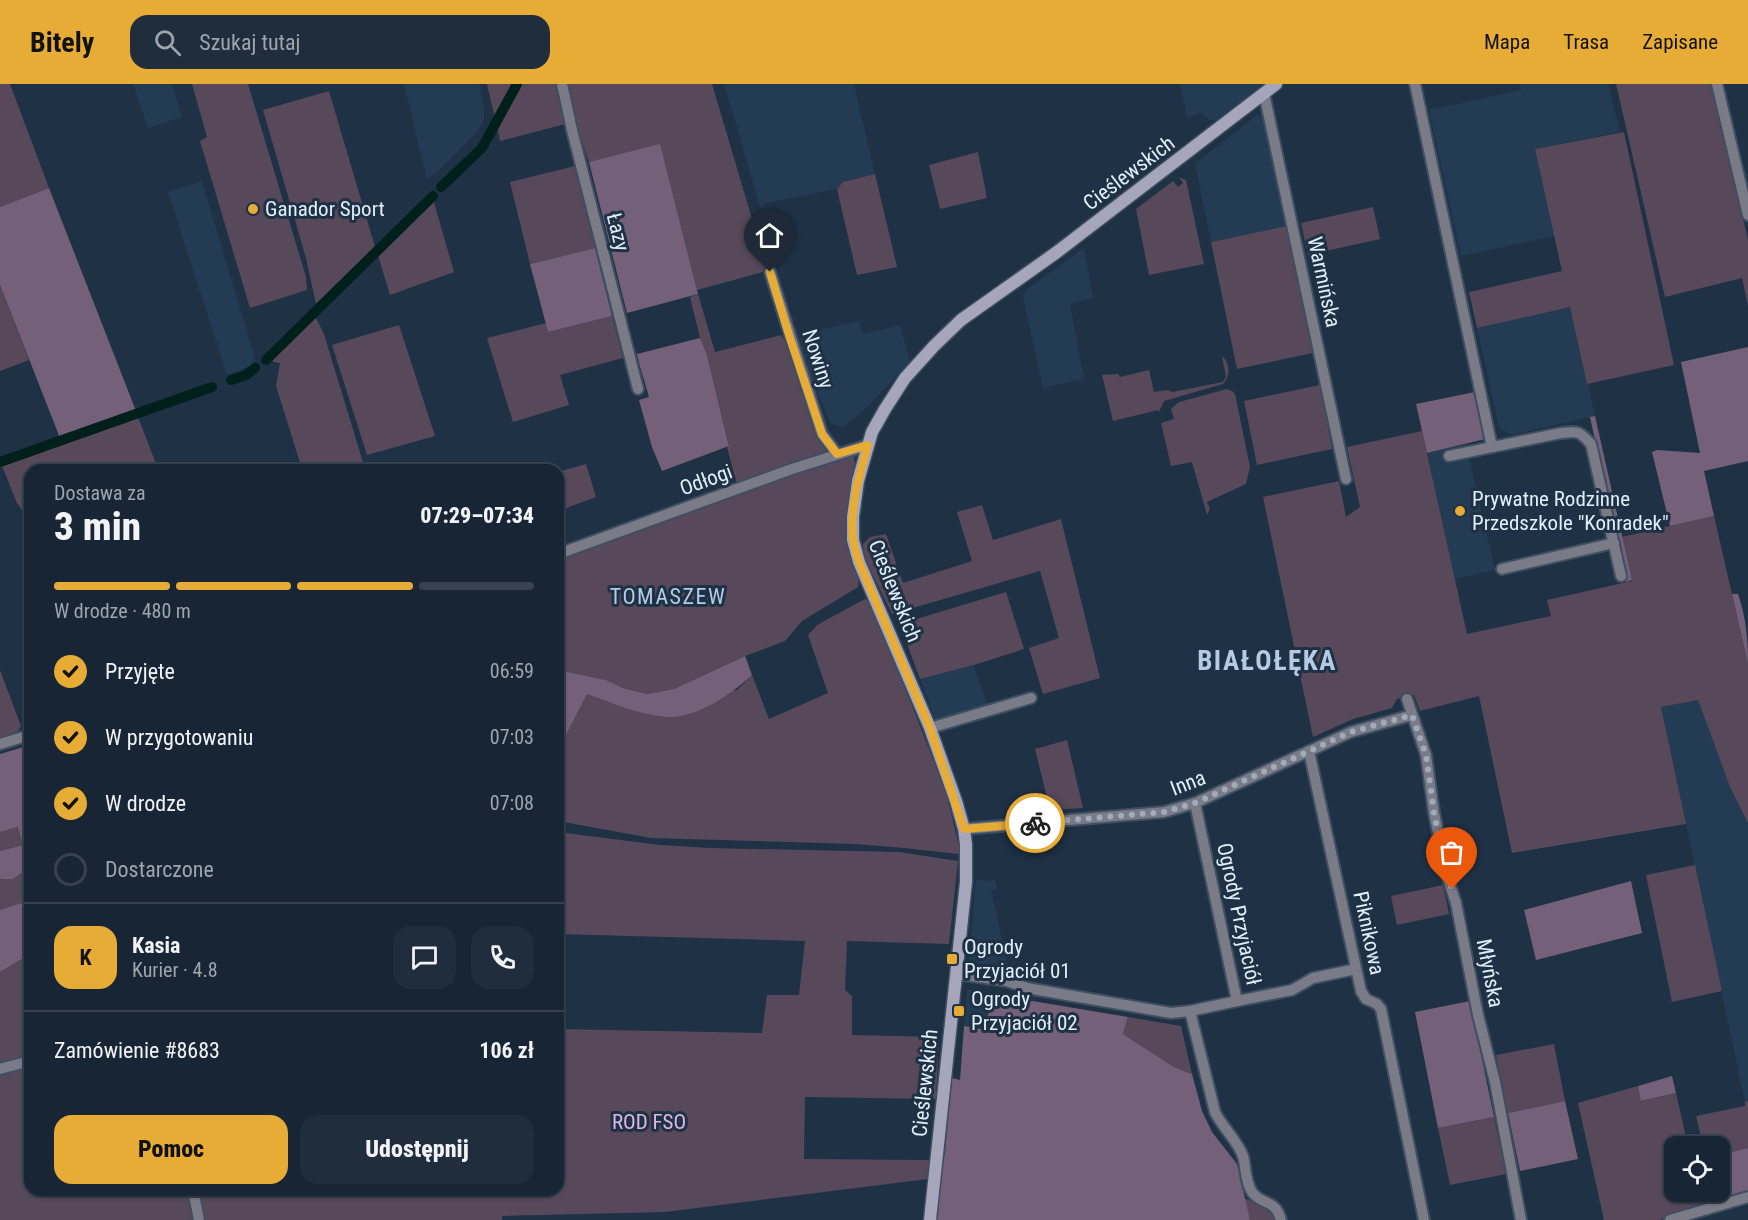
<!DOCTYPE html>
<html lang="pl">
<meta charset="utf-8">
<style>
:root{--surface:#172534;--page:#202d3c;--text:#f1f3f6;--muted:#9ea5ac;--line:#36424f;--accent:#e7ac36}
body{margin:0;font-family:"Roboto Condensed",sans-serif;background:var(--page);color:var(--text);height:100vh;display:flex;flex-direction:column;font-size:22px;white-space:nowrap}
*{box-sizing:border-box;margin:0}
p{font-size:20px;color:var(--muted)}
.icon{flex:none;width:33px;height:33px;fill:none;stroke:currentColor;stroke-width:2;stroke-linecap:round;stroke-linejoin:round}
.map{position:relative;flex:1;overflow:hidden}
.sheet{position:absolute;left:24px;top:380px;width:540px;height:732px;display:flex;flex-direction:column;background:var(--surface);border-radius:18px;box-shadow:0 2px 4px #0004,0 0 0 2px var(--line)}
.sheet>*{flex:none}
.controls{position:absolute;left:1664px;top:1052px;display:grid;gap:12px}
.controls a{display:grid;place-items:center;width:66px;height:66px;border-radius:12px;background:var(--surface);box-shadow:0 2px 4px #0004,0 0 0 2px var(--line);font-size:30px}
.pin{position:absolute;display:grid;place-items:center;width:51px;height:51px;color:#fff;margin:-62px -26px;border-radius:50% 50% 50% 0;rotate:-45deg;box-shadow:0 0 6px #0007}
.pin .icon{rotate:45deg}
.courier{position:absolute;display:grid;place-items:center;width:60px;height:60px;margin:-30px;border:4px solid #e7ac36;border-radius:50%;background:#fff;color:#222;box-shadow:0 2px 8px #0007}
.summary em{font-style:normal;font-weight:800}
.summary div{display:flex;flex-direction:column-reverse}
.summary{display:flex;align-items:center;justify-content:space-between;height:102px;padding:0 30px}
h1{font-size:39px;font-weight:800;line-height:45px}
.bar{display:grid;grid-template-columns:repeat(4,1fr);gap:9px 6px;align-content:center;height:72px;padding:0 30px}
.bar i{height:8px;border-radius:4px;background:var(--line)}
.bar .on{background:var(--accent)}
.bar p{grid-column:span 4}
.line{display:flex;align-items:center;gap:15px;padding:0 30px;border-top:2px solid var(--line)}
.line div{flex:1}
.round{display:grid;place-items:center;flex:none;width:63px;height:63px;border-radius:18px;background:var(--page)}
ol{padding:0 30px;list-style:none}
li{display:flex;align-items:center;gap:18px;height:66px}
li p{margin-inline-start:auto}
li .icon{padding:6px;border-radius:50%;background:var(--accent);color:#111;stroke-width:4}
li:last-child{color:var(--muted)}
li i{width:33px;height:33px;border:3px solid var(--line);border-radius:50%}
.primary-button{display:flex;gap:12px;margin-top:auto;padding:12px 30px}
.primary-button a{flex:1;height:69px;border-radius:18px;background:var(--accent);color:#111;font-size:24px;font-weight:800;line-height:69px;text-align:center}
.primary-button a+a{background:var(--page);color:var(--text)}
header{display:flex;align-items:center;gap:36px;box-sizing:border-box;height:84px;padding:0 30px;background:var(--accent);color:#111}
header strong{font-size:28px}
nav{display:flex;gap:33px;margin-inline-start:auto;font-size:21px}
.search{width:420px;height:54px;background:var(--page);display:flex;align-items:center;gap:15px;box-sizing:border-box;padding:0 21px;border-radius:18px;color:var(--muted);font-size:22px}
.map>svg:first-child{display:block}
</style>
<header>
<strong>Bitely</strong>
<div class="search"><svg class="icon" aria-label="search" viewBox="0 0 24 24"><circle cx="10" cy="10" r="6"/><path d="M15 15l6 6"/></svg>Szukaj tutaj</div>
<nav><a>Mapa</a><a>Trasa</a><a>Zapisane</a></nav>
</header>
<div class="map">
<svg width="1748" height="1136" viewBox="0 0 1748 1136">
<rect width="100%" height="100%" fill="#1f3145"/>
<!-- built -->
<g fill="#243b54">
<path d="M133,0H172L182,33L148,44Z"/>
<path d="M404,0H479L484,23V35L478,47L435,90L427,95Z"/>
<path d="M724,0H854L875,90L843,98L837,105L766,119L761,126Z"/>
<path d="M1180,0H1263L1216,36H1210L1202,29L1187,33Z"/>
<path d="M1520,0H1608L1620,48L1535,65L1555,152L1461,172L1429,26L1521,6Z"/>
<path d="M1257,31L1264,34L1287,142L1211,158L1195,80Z"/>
<path d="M202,97L255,275L251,282L227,291L168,108Z"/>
<path d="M1084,164L1093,214L1070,220L1084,295L1043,304L1023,213L1026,206Z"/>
<path d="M1570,222L1595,332L1511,351L1499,343L1477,244Z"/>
<path d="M859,237L863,250L900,241L910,278L867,323L844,343L831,340L811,293L799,251Z"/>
<path d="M1466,360L1495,486L1454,495L1427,369Z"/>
<path d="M974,581L987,621L936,636L920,595Z"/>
<path d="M1698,616L1730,703L1748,739V1017L1745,1018L1661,623Z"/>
<path d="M976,796L996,797L997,805L991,806L1010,892L968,887Z"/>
<path d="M967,905L991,910L986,946L964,942Z"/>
</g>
<!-- green -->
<g fill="#57495a">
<path d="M0,0H10L49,104L0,123Z"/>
<path d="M192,0H248L306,193L307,206L250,224L200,57L207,53Z"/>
<path d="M487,0H515L495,35Z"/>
<path d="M520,0H555L565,40L500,57L497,43Z"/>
<path d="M568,0H712L766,182L763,188L697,206L660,61L589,78L578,47Z"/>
<path d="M1616,0H1712L1748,156V222L1742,194L1665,213Z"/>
<path d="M329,7L375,163L316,220L306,174L263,26Z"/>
<path d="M1624,48L1674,281L1587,300L1570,223L1477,244L1469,208L1562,187L1535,65Z"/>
<path d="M978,68L987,114L940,125L929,81Z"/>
<path d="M575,82L595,164L530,180L510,98Z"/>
<path d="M875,90L897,183L857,191L837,105L843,98Z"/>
<path d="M1179,93L1186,96L1204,180L1149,191L1136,125L1173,97L1178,103L1183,99Z"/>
<path d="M433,115L454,188L390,211L377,168Z"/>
<path d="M1373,123L1380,155L1308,171L1301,139Z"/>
<path d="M1287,142L1313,269L1237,285L1211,158Z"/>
<path d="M0,201L29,276L0,287Z"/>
<path d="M698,210L715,268L781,251L788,261L816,349L831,368L737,401L727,363L729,361L707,271L700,254L690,213Z"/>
<path d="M315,232L324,250L365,385H302L276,302L280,279L274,278L271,275Z"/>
<path d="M612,232L623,274L560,291L569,321L513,338L487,254L546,239L548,248Z"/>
<path d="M399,241L435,352L367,371L332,261Z"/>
<path d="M1222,272C1230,279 1231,292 1223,300L1164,317L1159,328L1158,326L1113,337L1102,291L1118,290L1120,293L1149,286L1154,308L1168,306L1172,308L1223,298L1226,293Z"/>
<path d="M1320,301L1332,365L1257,381L1244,317Z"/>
<path d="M1227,305L1232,307L1235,310L1250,383L1246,400L1207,418L1210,425L1207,431L1192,378L1171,382L1161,339L1174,335L1171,325L1179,318Z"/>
<path d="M138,333L158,385L30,386V427L24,429L17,419L2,382Z"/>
<path d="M1422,347L1467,550L1551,532L1547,516L1632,497L1622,453L1714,432L1748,580V739L1730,703L1698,616L1661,623L1686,740L1512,769L1479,612L1420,627L1414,611L1397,615L1392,624L1353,635L1313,653L1263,413L1339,397L1346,433L1360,423L1347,363Z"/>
<path d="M854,371L855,380L848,435L859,493L858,503L802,537L785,557L745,572L674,605L647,610L623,604L606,596L558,586V474L740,407L846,372Z"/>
<path d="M586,380L596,413L558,427V388Z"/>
<path d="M982,421L993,456L1061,435L1100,594L1043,610L1029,564L1059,554L1040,487L892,530L864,473L863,460L870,453L886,450L903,499L972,477L957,428Z"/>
<path d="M1006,508L1024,565L974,581L920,595L901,544L903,539Z"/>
<path d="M865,515L871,518L946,708L960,766L958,770L904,764L855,760L651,754L558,737V666L587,609L609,618L737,606L752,591L769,635L828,609L808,551L817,541Z"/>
<path d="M0,586L21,642L18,647L0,654Z"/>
<path d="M1067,656L1083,724L1050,726L1035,665Z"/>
<path d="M19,743L23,761L0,767V748Z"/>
<path d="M558,748L660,761L711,764L899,768L958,777L949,860L847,857L845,906L852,912V951L939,953L936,1015L805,1013L804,1075L929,1076L928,1095L665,1128L502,1132V1136H203L197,1106H558V945L762,949L767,911H799L805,857L558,850Z"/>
<path d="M1695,781L1722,907L1672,918L1646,791Z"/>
<path d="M30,783V816L0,826V794L13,795Z"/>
<path d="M1443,801L1449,830L1397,841L1391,812Z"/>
<path d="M30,870V975L0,982V888Z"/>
<path d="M1128,933L1181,942L1192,990L1174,983L1123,950Z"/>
<path d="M1554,960L1565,1017L1508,1029L1496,971Z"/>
<path d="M30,979V1106H191L197,1136H0V987Z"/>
<path d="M1638,1002L1642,1017L1676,1009L1688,1062H1674V1107H1697L1701,1123L1687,1129L1659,1136H1604L1578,1019Z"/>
<path d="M1748,1017V1064L1719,1071V1062H1703L1696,1032L1745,1022V1018Z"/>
<path d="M1494,1033L1506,1090L1450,1101L1438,1044Z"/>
<path d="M1244,1114L1271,1125L1276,1136H1250Z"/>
</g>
<!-- forest -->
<g fill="#756079">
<path d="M660,60L698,210L627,229L589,78Z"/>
<path d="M49,104L136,327L60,354L0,201V123Z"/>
<path d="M595,164L612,232L548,248L530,180Z"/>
<path d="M700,254L707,271L729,362L662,387L652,363L639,316L649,313C645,298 640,285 637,270Z"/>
<path d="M1748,263V377L1704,387L1714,432L1670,442L1652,368L1657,366L1700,369L1681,278Z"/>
<path d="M1475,308L1485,355L1427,369L1416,320Z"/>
<path d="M1595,332L1632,496L1626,498L1590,333Z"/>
<path d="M1732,510H1738C1746,533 1748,556 1748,580Z"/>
<path d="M745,572L752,591C732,610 695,635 667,633C639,631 613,619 587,610L558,666V586L606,596L623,604L647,610L674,605Z"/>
<path d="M30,661V783L13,795H2L0,794V767L23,761L18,743L0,748V670Z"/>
<path d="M1631,797L1642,849L1536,876L1524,826Z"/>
<path d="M30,816V870L0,888V826Z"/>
<path d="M991,910L1128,933L1123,950L1174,983L1192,990L1202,1027L1212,1048L1237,1080L1250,1136H934L945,1068L952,994L960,996L964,942L986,946Z"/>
<path d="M1470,917L1494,1033L1438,1044L1415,928Z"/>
<path d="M1672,992L1676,1009L1641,1017L1638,1002Z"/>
<path d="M1565,1017L1578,1075L1520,1087L1508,1029Z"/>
<path d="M1748,1064V1110L1715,1116L1713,1107H1719V1071Z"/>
</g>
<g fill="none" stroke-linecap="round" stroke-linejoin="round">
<!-- canal -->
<g stroke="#011f1b" stroke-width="10">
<path d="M441,103L482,64L517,0"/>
<path d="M266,276L433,112"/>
<path d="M231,296L246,291L255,284"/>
<path d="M0,378L212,303"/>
</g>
<defs>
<g id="street">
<path d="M562,0L572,46L638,305"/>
<path d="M1415,0L1492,363"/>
<path d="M1717,0L1748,131"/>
<path d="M1264,9L1346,395"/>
<path d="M770,188L790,251L822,350L837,370"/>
<path d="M1449,372L1561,349C1579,347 1579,347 1591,360L1621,492"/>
<path d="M558,470L792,385L868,361"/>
<path d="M1502,485L1614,459"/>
<path d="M1407,615L1426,671L1434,729L1447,792L1456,819L1478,931L1495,998L1521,1136"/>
<path d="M930,644L1031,614"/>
<path d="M0,660L30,651"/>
<path d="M1309,667L1361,907L1366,915L1377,920L1381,925L1424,1136"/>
<path d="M964,745L1164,728L1195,719L1351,648L1412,631"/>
<path d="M957,890L1007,897L1027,904L1171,929L1190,927L1237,917L1195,719"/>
<path d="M1237,917L1292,906L1313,894L1356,885"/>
<path d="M1190,927L1215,1028C1222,1043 1237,1056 1243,1072C1246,1083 1245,1098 1252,1108C1262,1122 1275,1114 1281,1136"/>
<path d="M0,985L30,977"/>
<path d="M193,1106L199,1136"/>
<path d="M1670,1136L1748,1113"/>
</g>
<path id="secondary" d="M930,1136L966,798V760L964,745L956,717L930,644L859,478L853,456V433L858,397L872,348L885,325L905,294L934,262L961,236L1057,168L1276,0"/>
</defs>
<!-- street casing -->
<use href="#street" stroke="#3e4f62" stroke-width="14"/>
<!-- secondary casing -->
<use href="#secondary" stroke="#3e4f62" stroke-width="15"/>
<!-- street -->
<use href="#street" stroke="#7b7b88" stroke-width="10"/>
<!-- secondary -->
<use href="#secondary" stroke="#a5a5bb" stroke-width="12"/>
</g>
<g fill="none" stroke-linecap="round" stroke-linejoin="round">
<!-- done -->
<path stroke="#9eacbb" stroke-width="6" stroke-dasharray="0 10.8" d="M1035,739L1164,728L1195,719L1351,648L1412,631L1426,671L1434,729L1447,792L1452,805"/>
<!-- route -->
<path stroke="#e7ac36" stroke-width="8" d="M770,188L789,251L822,350L837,370L868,361C860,390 849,424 853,455C854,463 857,471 859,478L930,644L964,745L1035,739"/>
</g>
<!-- markers -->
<g fill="#e7ac36" stroke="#1f3145" stroke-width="2">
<circle cx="253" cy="125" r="6"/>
<circle cx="1460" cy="427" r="6"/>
<rect x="946" y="869" width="12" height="12" rx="3"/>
<rect x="953" y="921" width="12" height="12" rx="3"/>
</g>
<g text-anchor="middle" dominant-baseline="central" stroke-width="6" stroke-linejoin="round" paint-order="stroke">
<!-- street labels -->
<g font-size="21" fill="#e2eefb" stroke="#1f3145">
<text transform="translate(1129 89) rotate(-37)">Cieślewskich</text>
<text transform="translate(618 148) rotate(76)">Łazy</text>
<text transform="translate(1324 198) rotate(78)">Warmińska</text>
<text transform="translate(818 275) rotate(72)">Nowiny</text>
<text transform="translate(706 396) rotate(-20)">Odłogi</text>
<text transform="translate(895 507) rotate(68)">Cieślewskich</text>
<text transform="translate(1188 699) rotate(-21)">Inna</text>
<text transform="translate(1239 830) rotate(78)">Ogrody Przyjaciół</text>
<text transform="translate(1369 849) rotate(78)">Piknikowa</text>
<text transform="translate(1490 889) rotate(79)">Młyńska</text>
<text transform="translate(925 999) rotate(-84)">Cieślewskich</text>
</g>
<!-- poi labels -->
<g font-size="21" fill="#e2eefb" stroke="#1f3145" text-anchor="start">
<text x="265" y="125">Ganador Sport</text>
<text x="1472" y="415">Prywatne Rodzinne<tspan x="1472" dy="24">Przedszkole "Konradek"</tspan></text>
<text x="964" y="863">Ogrody<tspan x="964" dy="24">Przyjaciół 01</tspan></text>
<text x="971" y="915">Ogrody<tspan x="971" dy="24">Przyjaciół 02</tspan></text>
</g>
<!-- park labels -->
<g font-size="21" fill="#deb7e5" stroke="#1f3145">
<text x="649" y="1038">ROD FSO</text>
</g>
<!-- neighbourhood labels -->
<g font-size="22" letter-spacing="1.5" fill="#b4cbe4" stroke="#1f3145">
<text x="668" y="512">TOMASZEW</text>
</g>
<!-- district labels -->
<g font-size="27" font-weight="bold" letter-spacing="1.5" fill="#b4cbe4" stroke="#1f3145">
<text x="1267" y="577">BIAŁOŁĘKA</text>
</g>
</g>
</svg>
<div class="controls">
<a><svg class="icon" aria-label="locate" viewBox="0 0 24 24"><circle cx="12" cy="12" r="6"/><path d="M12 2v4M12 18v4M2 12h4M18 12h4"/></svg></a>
</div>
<div class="pin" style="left:1452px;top:805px;background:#ea580c"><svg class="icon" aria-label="bag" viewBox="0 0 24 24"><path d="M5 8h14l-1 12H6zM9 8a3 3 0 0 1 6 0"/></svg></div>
<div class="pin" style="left:770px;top:188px;background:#1f2937"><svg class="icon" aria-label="home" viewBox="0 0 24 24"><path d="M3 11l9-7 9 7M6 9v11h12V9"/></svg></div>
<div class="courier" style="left:1035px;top:739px"><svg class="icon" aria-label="bike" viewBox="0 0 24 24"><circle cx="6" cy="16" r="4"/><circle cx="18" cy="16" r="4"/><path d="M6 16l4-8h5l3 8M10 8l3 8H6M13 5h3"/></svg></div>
<section class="sheet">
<div class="summary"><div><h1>3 min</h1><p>Dostawa za</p></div><em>07:29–07:34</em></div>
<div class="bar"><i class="on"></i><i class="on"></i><i class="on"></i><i></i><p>W drodze · 480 m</p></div>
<ol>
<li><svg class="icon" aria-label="check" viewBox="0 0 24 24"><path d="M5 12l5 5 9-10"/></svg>Przyjęte<p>06:59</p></li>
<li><svg class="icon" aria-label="check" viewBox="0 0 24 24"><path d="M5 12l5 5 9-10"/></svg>W przygotowaniu<p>07:03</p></li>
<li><svg class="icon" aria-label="check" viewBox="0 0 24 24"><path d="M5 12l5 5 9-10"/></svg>W drodze<p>07:08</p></li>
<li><i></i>Dostarczone</li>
</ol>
<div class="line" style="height:108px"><b class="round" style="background:var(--accent);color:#111">K</b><div><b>Kasia</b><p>Kurier · 4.8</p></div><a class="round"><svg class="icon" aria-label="chat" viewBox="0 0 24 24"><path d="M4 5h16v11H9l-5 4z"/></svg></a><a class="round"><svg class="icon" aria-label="phone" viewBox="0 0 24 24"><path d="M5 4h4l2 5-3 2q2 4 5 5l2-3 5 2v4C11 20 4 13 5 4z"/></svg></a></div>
<div class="line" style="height:78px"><div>Zamówienie #8683</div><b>106 zł</b></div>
<div class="primary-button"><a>Pomoc</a><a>Udostępnij</a></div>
</section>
</div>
